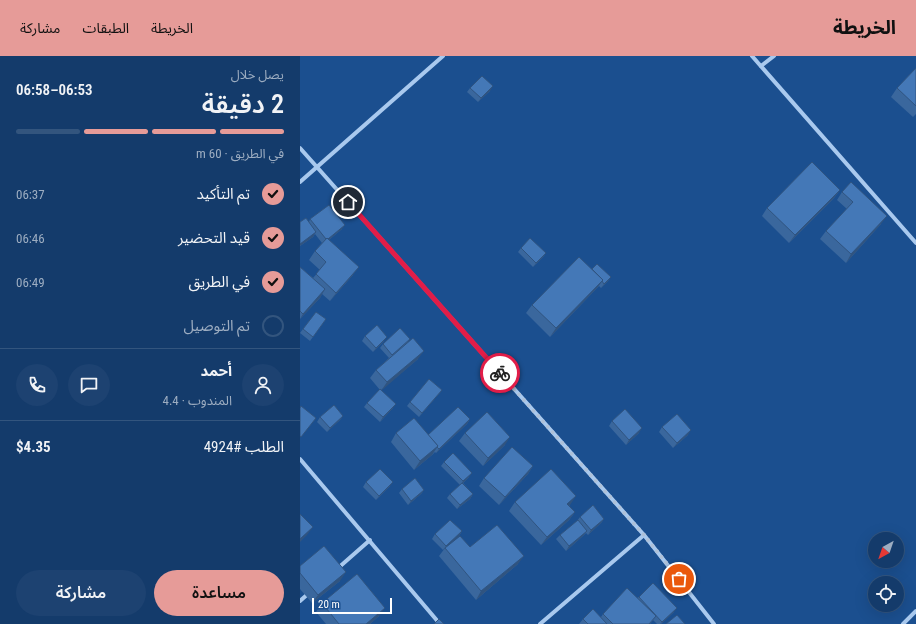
<!DOCTYPE html>
<html lang="ar">
<meta charset="utf-8">
<style>
:root{--surface:#143b6b;--page:#1d4271;--text:#f1f3f6;--muted:#9dadc1;--line:#33557e;--accent:#e69b98}
body{margin:0;font-family:"Roboto Condensed","Noto Sans Arabic",sans-serif;background:var(--page);color:var(--text);direction:rtl;height:100vh;display:flex;flex-direction:column;font-size:15px;white-space:nowrap}
*{box-sizing:border-box;margin:0}
p{font-size:13px;color:var(--muted)}
.icon{flex:none;width:22px;height:22px;fill:none;stroke:currentColor;stroke-width:2;stroke-linecap:round;stroke-linejoin:round}
.map{position:relative;flex:1;overflow:hidden;direction:ltr}
.side{display:flex;flex-direction:column;background:var(--surface);width:300px}
.side>*{flex:none}
.needle{width:26px;rotate:220deg}
.tools{position:absolute;left:568px;top:476px;display:grid;gap:8px}
.tools a{display:grid;place-items:center;width:36px;height:36px;border-radius:50%;background:var(--surface);box-shadow:0 4px 16px #0002,0 0 0 1px var(--line);font-size:20px}
.scale{position:absolute;left:12px;bottom:10px;width:80px;box-sizing:border-box;padding-left:4px;border:2px solid #fff;border-top:0;font-size:11px;line-height:14px;white-space:nowrap;color:#fff;-webkit-text-stroke:3px #1b4f8f;paint-order:stroke}
.pin{position:absolute;display:grid;place-items:center;width:34px;height:34px;color:#fff;margin:-17px;border:2px solid #fff;border-radius:50%;box-shadow:0 1px 4px #0007}
.courier{position:absolute;display:grid;place-items:center;width:40px;height:40px;margin:-20px;border:3px solid #e11d48;border-radius:50%;background:#fff;color:#222;box-shadow:0 1px 5px #0007}
.headline em{font-style:normal;font-weight:600}
.headline div{display:flex;flex-direction:column-reverse}
.headline{display:flex;align-items:center;justify-content:space-between;height:68px;padding:0 16px}
h1{font-size:26px;font-weight:600;line-height:30px}
.bar{display:grid;grid-template-columns:repeat(4,1fr);gap:6px 4px;align-content:center;height:48px;padding:0 16px}
.bar i{height:5px;border-radius:3px;background:var(--line)}
.bar .active{background:var(--accent)}
.bar p{grid-column:span 4}
.line{display:flex;align-items:center;gap:10px;padding:0 16px;border-top:1px solid var(--line)}
.line div{flex:1}
.round{display:grid;place-items:center;flex:none;width:42px;height:42px;border-radius:21px;background:var(--page)}
ol{padding:0 16px;list-style:none}
li{display:flex;align-items:center;gap:12px;height:44px}
li p{margin-inline-start:auto}
li .icon{padding:4px;border-radius:50%;background:var(--accent);color:#111;stroke-width:4}
li:last-child{color:var(--muted)}
li i{width:22px;height:22px;border:2px solid var(--line);border-radius:50%}
.primary-button{display:flex;gap:8px;margin-top:auto;padding:8px 16px}
.primary-button a{flex:1;height:46px;border-radius:24px;background:var(--accent);color:#111;font-size:16px;font-weight:600;line-height:46px;text-align:center}
.primary-button a+a{background:var(--page);color:var(--text)}
header{display:flex;align-items:center;gap:24px;box-sizing:border-box;height:56px;padding:0 20px;background:var(--accent);color:#111}
header strong{font-size:19px}
nav{display:flex;gap:22px;margin-inline-start:auto;font-size:14px}
main{display:flex;flex:1;min-height:0}
.map>svg:first-child{display:block}
</style>
<header>
<strong>الخريطة</strong>
<nav><a>الخريطة</a><a>الطبقات</a><a>مشاركة</a></nav>
</header>
<main>
<div class="map">
<svg width="616" height="568" viewBox="0 0 616 568">
<rect width="100%" height="100%" fill="#1b4f8f"/>
<g fill="none" stroke-linecap="round" stroke-linejoin="round">
<!-- street -->
<g stroke="#a9c9ee" stroke-width="4">
<path d="M452,0L616,187"/>
<path d="M461,10L474,0"/>
<path d="M0,92L344,479L414,568"/>
<path d="M0,126L143,0"/>
<path d="M0,403L140,568"/>
<path d="M37,513L70,484"/>
<path d="M0,545L9,537"/>
<path d="M240,568L344,479"/>
<path d="M603,568L616,555"/>
</g>
</g>
<!-- wall -->
<g fill="#3a679d">
<path d="M616,12V58L613,61L591,41L597,32Z"/>
<path d="M170,32L190,35L178,46L167,36Z"/>
<path d="M540,134L534,142L489,187L462,160L467,152Z"/>
<path d="M542,136L581,168L546,207L520,183L526,175L547,153L537,144Z"/>
<path d="M10,163L42,173L29,184L53,219L30,245L22,238L20,242L0,263V211L13,222L20,214L9,204L15,195L22,187L15,178L13,181L0,190V166H9Z"/>
<path d="M221,192L246,197L243,201L233,211L218,196Z"/>
<path d="M292,213L311,221L308,225L301,232L299,230L250,281L226,257L232,249Z"/>
<path d="M26,263L10,285L0,277L3,273Z"/>
<path d="M65,280L84,285L73,296L62,285Z"/>
<path d="M110,283L108,286L118,303L81,334L93,352L80,366L64,351L67,347L80,334L70,322L76,314L89,302L80,292L83,288Z"/>
<path d="M142,334L119,361L107,350L110,346Z"/>
<path d="M43,360L40,364L27,376L17,366L20,361Z"/>
<path d="M170,363L167,368L136,397L135,396L132,399L114,414L91,386L96,377L128,379Z"/>
<path d="M312,365L339,377L326,389L309,370Z"/>
<path d="M362,371L388,379L373,392L359,376Z"/>
<path d="M165,377L205,389L183,410L159,385Z"/>
<path d="M144,406L169,421L163,427L173,438L170,443L157,453L147,442L150,438L160,429L141,410Z"/>
<path d="M233,410L228,418L199,449L179,430L184,422Z"/>
<path d="M66,426L90,430L76,444L63,431Z"/>
<path d="M102,433L124,434L121,438L108,449L99,437Z"/>
<path d="M215,446L270,449L269,450L275,456L269,464L241,489L209,455Z"/>
<path d="M280,461L304,463L301,467L288,479L286,477L284,479L266,495L256,483L260,479L277,465Z"/>
<path d="M162,475L159,480L143,494L132,483L135,478Z"/>
<path d="M170,491L218,508L176,544L139,500L145,492Z"/>
<path d="M0,510L40,525L12,547L0,533Z"/>
<path d="M339,541L374,556L361,568H357L353,564L350,568H279L283,563L301,561L303,558L337,542Z"/>
<path d="M22,547L79,560L70,568H26L16,556Z"/>
</g>
<!-- shaded-wall -->
<g fill="#305480">
<path d="M193,30L190,35L178,46L181,42Z"/>
<path d="M540,134L534,142L489,187L495,179Z"/>
<path d="M587,160L581,168L546,207L551,198Z"/>
<path d="M45,169L42,173L24,188L27,184Z"/>
<path d="M16,176L13,181L0,190V188Z"/>
<path d="M246,197L243,201L233,211L236,207Z"/>
<path d="M59,211L53,219L30,245L36,237Z"/>
<path d="M311,221L308,225L301,232L304,228Z"/>
<path d="M303,224L297,232L250,281L256,272Z"/>
<path d="M25,233L20,242L0,263L3,258Z"/>
<path d="M87,281L84,285L73,296L76,292Z"/>
<path d="M124,295L118,303L81,335L87,326Z"/>
<path d="M142,334L139,338L119,361L122,357Z"/>
<path d="M96,348L93,352L80,366L83,361Z"/>
<path d="M43,360L40,364L27,376L30,372Z"/>
<path d="M170,363L167,368L136,397L139,393Z"/>
<path d="M342,372L339,377L326,389L329,384Z"/>
<path d="M391,374L388,379L373,392L377,387Z"/>
<path d="M210,381L205,389L183,410L188,402Z"/>
<path d="M138,390L132,399L114,414L120,405Z"/>
<path d="M233,410L228,418L199,449L205,441Z"/>
<path d="M172,417L169,421L160,430L163,425Z"/>
<path d="M93,426L90,430L76,444L79,440Z"/>
<path d="M124,434L121,438L108,449L111,445Z"/>
<path d="M173,438L170,443L157,453L160,449Z"/>
<path d="M276,440L270,449L262,456L267,448Z"/>
<path d="M275,456L269,464L241,489L247,481Z"/>
<path d="M304,463L301,467L288,479L291,474Z"/>
<path d="M13,471L7,479L0,486V483Z"/>
<path d="M162,475L159,480L143,494L146,490Z"/>
<path d="M287,475L284,479L266,495L269,490Z"/>
<path d="M224,500L218,508L176,544L181,535Z"/>
<path d="M46,516L40,525L12,547L18,539Z"/>
<path d="M85,552L79,560L70,568H66Z"/>
<path d="M377,552L374,556L361,568H360L362,566Z"/>
</g>
<!-- building -->
<g fill="#4478b7" stroke="#305480">
<path d="M616,12V50L597,32Z"/>
<path d="M182,20L193,30L181,42L170,32Z"/>
<path d="M512,106L540,134L495,179L467,152Z"/>
<path d="M551,126L587,160L551,198L526,175L553,146L542,136Z"/>
<path d="M29,149L45,169L28,183L27,182L26,183L10,163Z"/>
<path d="M6,162L16,176L0,188V166Z"/>
<path d="M27,182L59,211L36,237L16,218L26,206L15,195Z"/>
<path d="M230,182L246,197L236,207L221,192Z"/>
<path d="M279,201L303,224L256,272L232,249Z"/>
<path d="M297,208L311,221L304,228L302,225L303,224L292,213Z"/>
<path d="M0,211L25,233L3,258L0,255Z"/>
<path d="M16,256L26,263L13,281L3,273Z"/>
<path d="M77,269L87,281L76,292L65,280Z"/>
<path d="M100,272L110,283L92,299L83,288Z"/>
<path d="M113,282L124,295L87,326L76,314Z"/>
<path d="M129,323L142,334L122,357L110,346Z"/>
<path d="M80,333L96,348L83,361L67,347Z"/>
<path d="M34,349L43,360L30,372L20,361Z"/>
<path d="M1,350L16,362L1,381L0,380V352Z"/>
<path d="M158,351L170,363L139,393L137,391L138,390L128,379Z"/>
<path d="M325,353L342,372L329,384L312,365Z"/>
<path d="M187,356L210,381L188,402L165,377Z"/>
<path d="M377,358L391,374L377,387L362,371Z"/>
<path d="M114,362L138,390L120,405L96,377Z"/>
<path d="M212,391L233,410L205,441L184,422Z"/>
<path d="M153,397L172,417L163,425L144,406Z"/>
<path d="M80,413L93,426L79,440L66,426Z"/>
<path d="M251,413L276,440L267,448L275,456L247,481L215,446Z"/>
<path d="M115,422L124,434L111,445L102,433Z"/>
<path d="M162,427L173,438L160,449L150,438Z"/>
<path d="M293,449L304,463L291,474L280,461Z"/>
<path d="M0,458L13,471L0,483Z"/>
<path d="M150,464L162,475L146,490L135,478Z"/>
<path d="M278,464L287,475L269,490L260,479Z"/>
<path d="M197,469L224,500L181,535L145,492L160,480L170,491Z"/>
<path d="M24,490L46,516L18,539L0,517V510Z"/>
<path d="M57,518L85,552L66,568H39L22,547Z"/>
<path d="M353,527L377,552L362,566L339,541Z"/>
<path d="M327,532L356,560L349,568H313L303,558Z"/>
<path d="M293,553L307,568H288L283,563Z"/>
<path d="M377,559L385,568H366Z"/>
<path d="M139,563L144,568H134Z"/>
</g>
<g fill="none" stroke-linecap="round" stroke-linejoin="round">
<!-- done -->
<path stroke="#afc1d8" stroke-width="4" stroke-dasharray="0 7.2" d="M200,317L344,479L379,523"/>
<!-- route -->
<path stroke="#e11d48" stroke-width="5" d="M48,146L200,317"/>
</g>
</svg>
<div class="tools">
<a><svg class="needle" viewBox="-14 -14 28 28"><path d="M0-13l5 13h-10z" fill="#e53935"/><path d="M0 13l5-13h-10z" fill="#9dadc1"/></svg></a>
<a><svg class="icon" aria-label="locate" viewBox="0 0 24 24"><circle cx="12" cy="12" r="6"/><path d="M12 2v4M12 18v4M2 12h4M18 12h4"/></svg></a>
</div>
<div class="scale">20 m</div>
<div class="pin" style="left:379px;top:523px;background:#ea580c"><svg class="icon" aria-label="bag" viewBox="0 0 24 24"><path d="M5 8h14l-1 12H6zM9 8a3 3 0 0 1 6 0"/></svg></div>
<div class="pin" style="left:48px;top:146px;background:#1f2937"><svg class="icon" aria-label="home" viewBox="0 0 24 24"><path d="M3 11l9-7 9 7M6 9v11h12V9"/></svg></div>
<div class="courier" style="left:200px;top:317px"><svg class="icon" aria-label="bike" viewBox="0 0 24 24"><circle cx="6" cy="16" r="4"/><circle cx="18" cy="16" r="4"/><path d="M6 16l4-8h5l3 8M10 8l3 8H6M13 5h3"/></svg></div>
</div>
<section class="side">
<div class="headline"><div><h1>2 دقيقة</h1><p>يصل خلال</p></div><em>06:53–06:58</em></div>
<div class="bar"><i class="active"></i><i class="active"></i><i class="active"></i><i></i><p>في الطريق · 60 m</p></div>
<ol>
<li><svg class="icon" aria-label="check" viewBox="0 0 24 24"><path d="M5 12l5 5 9-10"/></svg>تم التأكيد<p>06:37</p></li>
<li><svg class="icon" aria-label="check" viewBox="0 0 24 24"><path d="M5 12l5 5 9-10"/></svg>قيد التحضير<p>06:46</p></li>
<li><svg class="icon" aria-label="check" viewBox="0 0 24 24"><path d="M5 12l5 5 9-10"/></svg>في الطريق<p>06:49</p></li>
<li><i></i>تم التوصيل</li>
</ol>
<div class="line" style="height:72px"><a class="round"><svg class="icon" aria-label="person" viewBox="0 0 24 24"><circle cx="12" cy="8" r="4"/><path d="M4 21q1-7 8-7t8 7"/></svg></a><div><b>أحمد</b><p>المندوب · 4.4</p></div><a class="round"><svg class="icon" aria-label="chat" viewBox="0 0 24 24"><path d="M4 5h16v11H9l-5 4z"/></svg></a><a class="round"><svg class="icon" aria-label="phone" viewBox="0 0 24 24"><path d="M5 4h4l2 5-3 2q2 4 5 5l2-3 5 2v4C11 20 4 13 5 4z"/></svg></a></div>
<div class="line" style="height:52px"><div>الطلب #4924</div><b>$4.35</b></div>
<div class="primary-button"><a>مساعدة</a><a>مشاركة</a></div>
</section>
</main>
